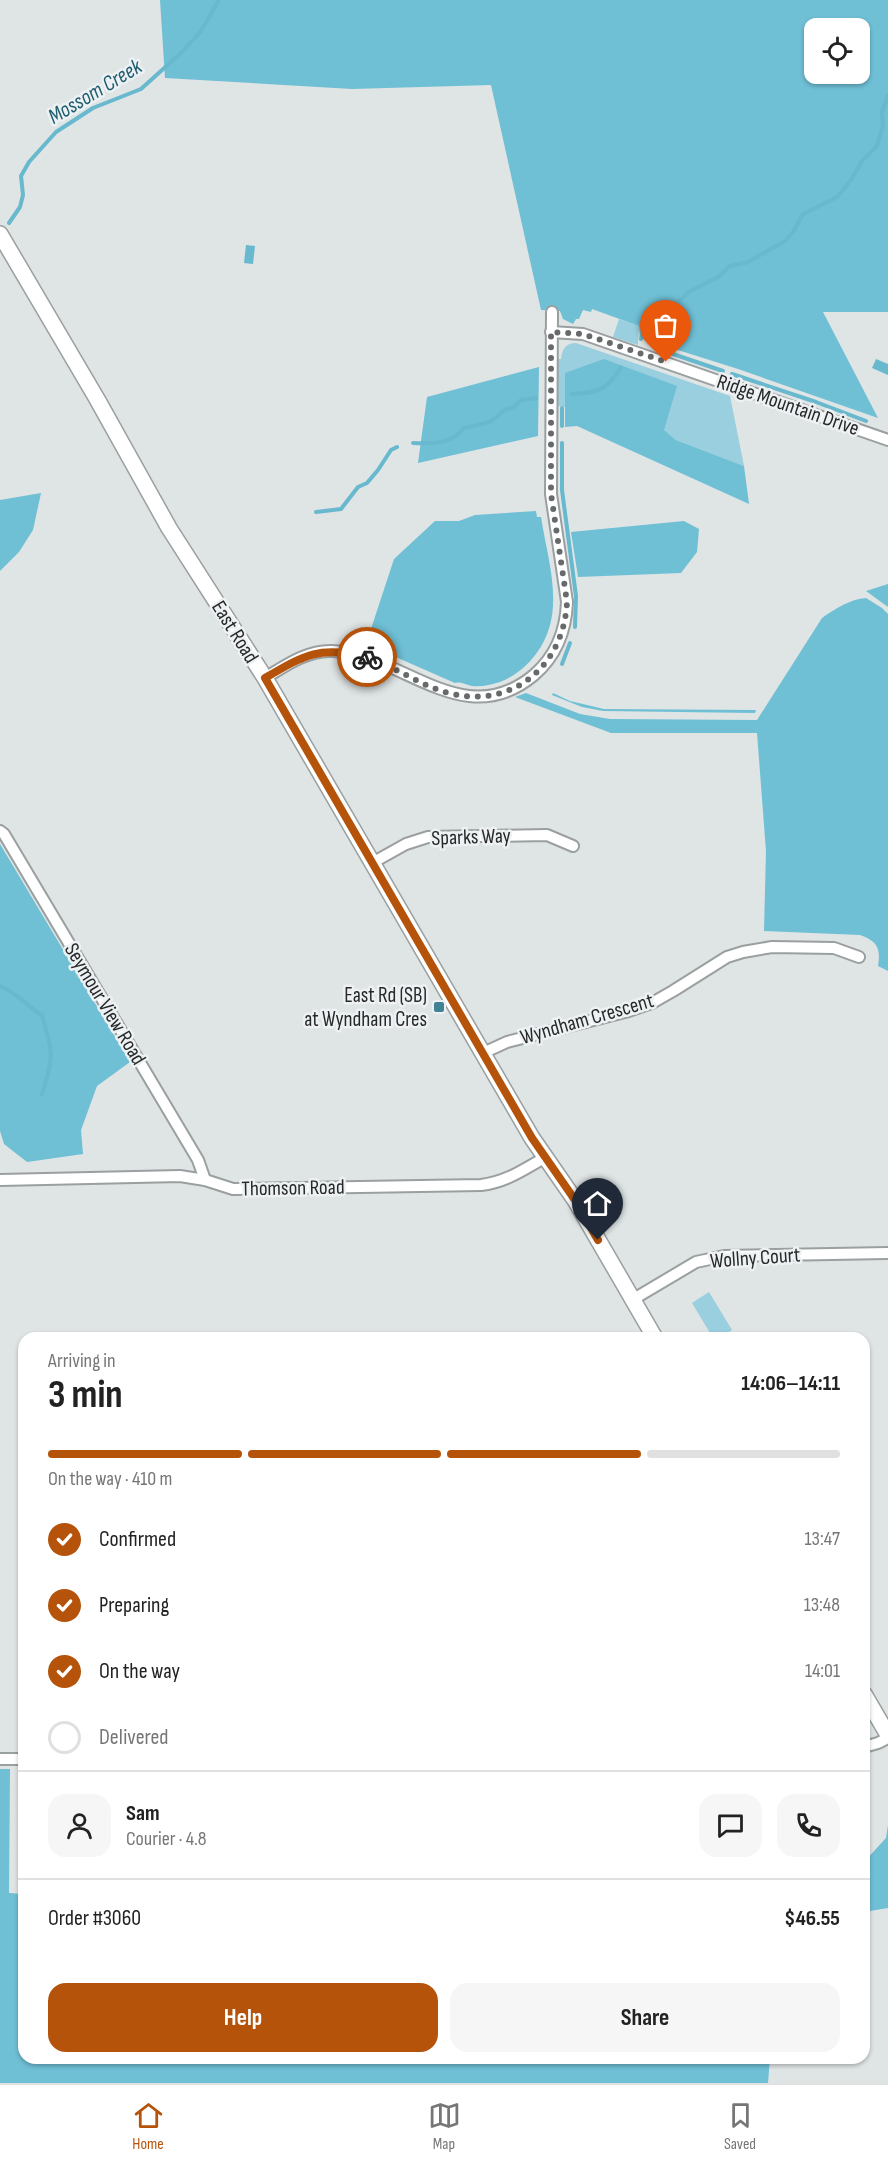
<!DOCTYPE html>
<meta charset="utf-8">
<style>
:root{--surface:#fff;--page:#f6f6f6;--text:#222;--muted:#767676;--line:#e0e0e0;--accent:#b45309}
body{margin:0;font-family:"Sofia Sans Condensed",sans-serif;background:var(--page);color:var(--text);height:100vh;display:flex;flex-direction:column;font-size:22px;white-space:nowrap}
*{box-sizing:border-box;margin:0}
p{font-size:20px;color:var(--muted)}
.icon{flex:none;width:33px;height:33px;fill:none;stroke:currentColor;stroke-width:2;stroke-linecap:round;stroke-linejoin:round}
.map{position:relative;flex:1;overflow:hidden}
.details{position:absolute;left:18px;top:1332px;width:852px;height:732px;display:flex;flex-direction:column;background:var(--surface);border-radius:18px;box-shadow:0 2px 4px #0004}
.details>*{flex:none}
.fabs{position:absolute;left:804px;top:18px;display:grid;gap:12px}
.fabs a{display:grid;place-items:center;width:66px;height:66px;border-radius:12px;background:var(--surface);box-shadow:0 2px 4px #0004;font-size:30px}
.pin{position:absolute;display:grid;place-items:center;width:51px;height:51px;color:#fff;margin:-62px -26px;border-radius:50% 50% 50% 0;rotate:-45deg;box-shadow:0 0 6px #0007}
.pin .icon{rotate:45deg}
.courier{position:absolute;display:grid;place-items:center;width:60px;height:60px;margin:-30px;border:4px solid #b45309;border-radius:50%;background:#fff;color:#222;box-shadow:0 2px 8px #0007}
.summary em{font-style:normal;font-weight:700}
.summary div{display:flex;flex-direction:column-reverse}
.summary{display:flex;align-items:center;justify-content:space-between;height:102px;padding:0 30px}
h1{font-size:39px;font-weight:700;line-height:45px}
.bar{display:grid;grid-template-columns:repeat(4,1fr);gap:9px 6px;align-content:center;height:72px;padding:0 30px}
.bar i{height:8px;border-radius:4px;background:var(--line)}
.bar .selected{background:var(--accent)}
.bar p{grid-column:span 4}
.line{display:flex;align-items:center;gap:15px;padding:0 30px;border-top:2px solid var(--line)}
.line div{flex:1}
.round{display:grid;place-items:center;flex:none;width:63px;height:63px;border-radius:18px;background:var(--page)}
ol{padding:0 30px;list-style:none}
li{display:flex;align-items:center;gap:18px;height:66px}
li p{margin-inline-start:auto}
li .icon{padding:6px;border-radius:50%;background:var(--accent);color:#fff;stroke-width:4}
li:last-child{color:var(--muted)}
li i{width:33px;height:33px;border:3px solid var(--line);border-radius:50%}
.cta{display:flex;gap:12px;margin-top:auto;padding:12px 30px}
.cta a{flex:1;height:69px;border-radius:18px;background:var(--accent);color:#fff;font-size:24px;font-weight:700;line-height:69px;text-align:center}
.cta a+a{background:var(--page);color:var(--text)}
.tabs{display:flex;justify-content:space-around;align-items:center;height:84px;border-top:2px solid var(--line);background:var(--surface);font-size:16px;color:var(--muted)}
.tabs a{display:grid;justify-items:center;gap:3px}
.tabs .selected{color:var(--accent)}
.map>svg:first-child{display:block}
</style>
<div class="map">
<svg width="888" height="2083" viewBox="0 0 888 2083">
<rect width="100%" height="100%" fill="#dfe4e5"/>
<!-- green -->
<g fill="#99cfde">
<path d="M619,319L639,326L638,345L613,337Z"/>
<path d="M576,343L730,396L744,466L676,440L664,430L565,373V407L558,406V359H561C562,349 566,343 576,343Z"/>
<path d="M709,1292L732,1330L719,1338H713L692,1303Z"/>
</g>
<!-- forest -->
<g fill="#6fbfd5" fill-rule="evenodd">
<path d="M160,0H888V312H823L878,418L738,369L640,338L639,326L592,309L591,312L583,310L579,319H576L573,324L563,319L560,311L541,310L491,85L352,89L165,78ZM814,28H860V74H814Z"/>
<path d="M604,359L677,386L664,430L676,440L744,466L749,504L577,426L565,427V373Z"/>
<path d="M539,367L538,436L418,463L427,397Z"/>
<path d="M41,493L33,530L19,552L0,571V500Z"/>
<path d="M536,511L537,517H541C548,563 567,613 536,654C526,667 515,676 500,682C490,685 477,688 468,685C462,683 461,682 455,683L366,644L394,559L435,521H459L475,515Z"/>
<path d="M684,521L699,529L697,552L681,573L578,577L571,532Z"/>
<path d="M888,584V607L866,591Z"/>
<path d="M866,598L882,608L888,614V971L878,966C881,948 877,941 860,935L764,931L766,851L757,733H611L515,697L526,693L580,714L610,719L757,720L822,618C835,609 850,599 866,598Z"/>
<path d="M553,693L570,701L604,709L756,710L755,713L603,711L582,707L552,695Z"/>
<path d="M0,844L130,1062L97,1086L81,1130L83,1154L27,1162L4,1144L0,1131Z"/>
<path d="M0,1769H10L9,1893L24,1894V2058H770L768,2083H0Z"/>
<path d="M888,1825V1908L864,1912V1862L886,1838Z"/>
</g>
<!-- water -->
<g fill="#68b8ce">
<path d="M246,245L255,246L253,264L244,263Z"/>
<path d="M876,359L888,364V375L872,368Z"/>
</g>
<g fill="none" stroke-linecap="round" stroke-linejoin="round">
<!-- stream -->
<g stroke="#68b8ce" stroke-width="4">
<path d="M9,223L20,207L23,195L21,176L29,162L56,132L93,108L141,89L182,52L201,31L219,0"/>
<path d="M641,339L645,325L662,305L678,302L689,292L718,277L730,266L748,262L785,241L793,232L803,214L837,197L851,180L862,161L877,146L883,125L882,112L888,95"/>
<path d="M661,350L723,371"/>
<path d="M732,374L816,402L866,421"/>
<path d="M572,394C599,393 606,390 621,368"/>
<path d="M562,408V426"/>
<path d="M413,443C430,444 453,444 464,428L490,422L506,409L513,408L521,400L536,398"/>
<path d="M562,443V490L576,596L575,627"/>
<path d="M316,512L341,509L358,487L367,483L378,470L391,450L397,447"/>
<path d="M562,664L570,643"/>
<path d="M0,986C16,992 27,1006 42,1015C53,1053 54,1057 42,1094"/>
</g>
<defs>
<g id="minor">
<path d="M551,332L583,334L888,440"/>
<path d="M265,678C285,666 307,650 332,651C404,654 463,734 534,675C556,656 566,630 567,602L551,494L552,312"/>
<path d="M0,831L4,834L198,1160L205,1180"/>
<path d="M372,863L406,844L428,837L547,835L573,846"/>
<path d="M483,1053L507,1042L629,1011L652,1003L673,991L727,957L743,952L772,947L834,948L859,957"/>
<path d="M0,1180L180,1176L205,1180L233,1189L481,1185C506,1182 523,1170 544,1158"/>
<path d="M632,1300L696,1262L724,1256L888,1253"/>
<path d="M864,1747L878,1743L888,1738"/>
<path d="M0,1759H24"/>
</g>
<g id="secondary">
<path d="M0,234L97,399L169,528L265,678L532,1138L575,1200L655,1338"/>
<path d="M864,1694L888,1735"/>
</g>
</defs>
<!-- minor casing -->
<use href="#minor" stroke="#9a9fa0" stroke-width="14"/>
<!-- secondary casing -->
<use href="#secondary" stroke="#9a9fa0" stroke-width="18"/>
<!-- minor -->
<use href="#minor" stroke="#fff" stroke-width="10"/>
<!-- secondary -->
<use href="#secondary" stroke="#fff" stroke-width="15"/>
</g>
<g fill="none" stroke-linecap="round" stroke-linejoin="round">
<!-- done -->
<path stroke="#676a6b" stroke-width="6" stroke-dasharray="0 10.8" d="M367,657C396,667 422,687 452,694C515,708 564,664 567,602L551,494V332L583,334L666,362"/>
<!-- route -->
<path stroke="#b45309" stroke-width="8" d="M367,657C319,646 306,654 265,678L532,1138L575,1200L598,1240"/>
</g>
<!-- markers -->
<rect fill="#418394" stroke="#edf1f3" stroke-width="2" x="433" y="1001" width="12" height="12" rx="3"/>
<g text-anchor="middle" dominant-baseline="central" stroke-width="5" stroke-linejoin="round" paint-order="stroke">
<!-- street labels -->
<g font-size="21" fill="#272929" stroke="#edf1f3">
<text transform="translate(788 405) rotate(19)">Ridge Mountain Drive</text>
<text transform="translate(235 632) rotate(58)">East Road</text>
<text transform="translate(471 837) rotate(-2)">Sparks Way</text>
<text transform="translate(105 1004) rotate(59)">Seymour View Road</text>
<text transform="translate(587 1019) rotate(-16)">Wyndham Crescent</text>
<text transform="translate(293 1188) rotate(-1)">Thomson Road</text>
<text transform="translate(755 1258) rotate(-4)">Wollny Court</text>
</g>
<!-- poi labels -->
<g font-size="21" fill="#272929" stroke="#edf1f3" text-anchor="end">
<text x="427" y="995">East Rd (SB)<tspan x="427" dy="24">at Wyndham Cres</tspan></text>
</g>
<!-- water labels -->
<g font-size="22" font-style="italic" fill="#1d5e6e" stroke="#edf1f3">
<text transform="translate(95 92) rotate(-31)">Mossom Creek</text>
</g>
</g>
</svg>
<div class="fabs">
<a><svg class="icon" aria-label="locate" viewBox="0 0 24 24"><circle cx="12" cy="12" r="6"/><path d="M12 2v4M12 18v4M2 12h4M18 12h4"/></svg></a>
</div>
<div class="pin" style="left:666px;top:362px;background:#ea580c"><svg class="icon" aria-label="bag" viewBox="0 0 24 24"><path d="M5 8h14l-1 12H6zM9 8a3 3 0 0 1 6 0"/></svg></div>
<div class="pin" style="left:598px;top:1240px;background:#1f2937"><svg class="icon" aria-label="home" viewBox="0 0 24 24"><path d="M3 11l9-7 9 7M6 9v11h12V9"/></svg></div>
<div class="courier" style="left:367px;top:657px"><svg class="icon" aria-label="bike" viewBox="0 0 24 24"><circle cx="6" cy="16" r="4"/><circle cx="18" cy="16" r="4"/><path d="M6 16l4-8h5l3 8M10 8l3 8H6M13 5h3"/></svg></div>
<section class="details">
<div class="summary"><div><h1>3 min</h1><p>Arriving in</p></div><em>14:06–14:11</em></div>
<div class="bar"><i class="selected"></i><i class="selected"></i><i class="selected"></i><i></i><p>On the way · 410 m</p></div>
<ol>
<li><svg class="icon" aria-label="check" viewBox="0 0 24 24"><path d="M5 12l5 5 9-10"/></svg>Confirmed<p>13:47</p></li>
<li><svg class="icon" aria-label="check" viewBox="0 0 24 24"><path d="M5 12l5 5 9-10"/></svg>Preparing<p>13:48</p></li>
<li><svg class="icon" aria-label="check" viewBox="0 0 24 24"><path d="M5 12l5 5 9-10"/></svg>On the way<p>14:01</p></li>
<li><i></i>Delivered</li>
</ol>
<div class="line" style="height:108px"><a class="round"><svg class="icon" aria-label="person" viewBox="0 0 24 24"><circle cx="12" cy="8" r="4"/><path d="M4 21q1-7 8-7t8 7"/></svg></a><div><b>Sam</b><p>Courier · 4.8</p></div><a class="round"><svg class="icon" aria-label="chat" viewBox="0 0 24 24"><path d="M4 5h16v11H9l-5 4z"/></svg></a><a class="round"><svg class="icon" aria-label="phone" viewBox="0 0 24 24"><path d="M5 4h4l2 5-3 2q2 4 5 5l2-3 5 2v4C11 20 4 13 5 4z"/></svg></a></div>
<div class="line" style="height:78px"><div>Order #3060</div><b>$46.55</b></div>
<div class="cta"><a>Help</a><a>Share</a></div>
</section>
</div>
<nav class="tabs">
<a class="selected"><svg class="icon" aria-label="home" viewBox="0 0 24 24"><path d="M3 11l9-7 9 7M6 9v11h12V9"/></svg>Home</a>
<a><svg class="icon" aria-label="map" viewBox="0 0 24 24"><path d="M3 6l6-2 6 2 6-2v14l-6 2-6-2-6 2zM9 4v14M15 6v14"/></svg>Map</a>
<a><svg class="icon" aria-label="saved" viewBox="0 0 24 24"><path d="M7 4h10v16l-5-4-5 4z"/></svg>Saved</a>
</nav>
